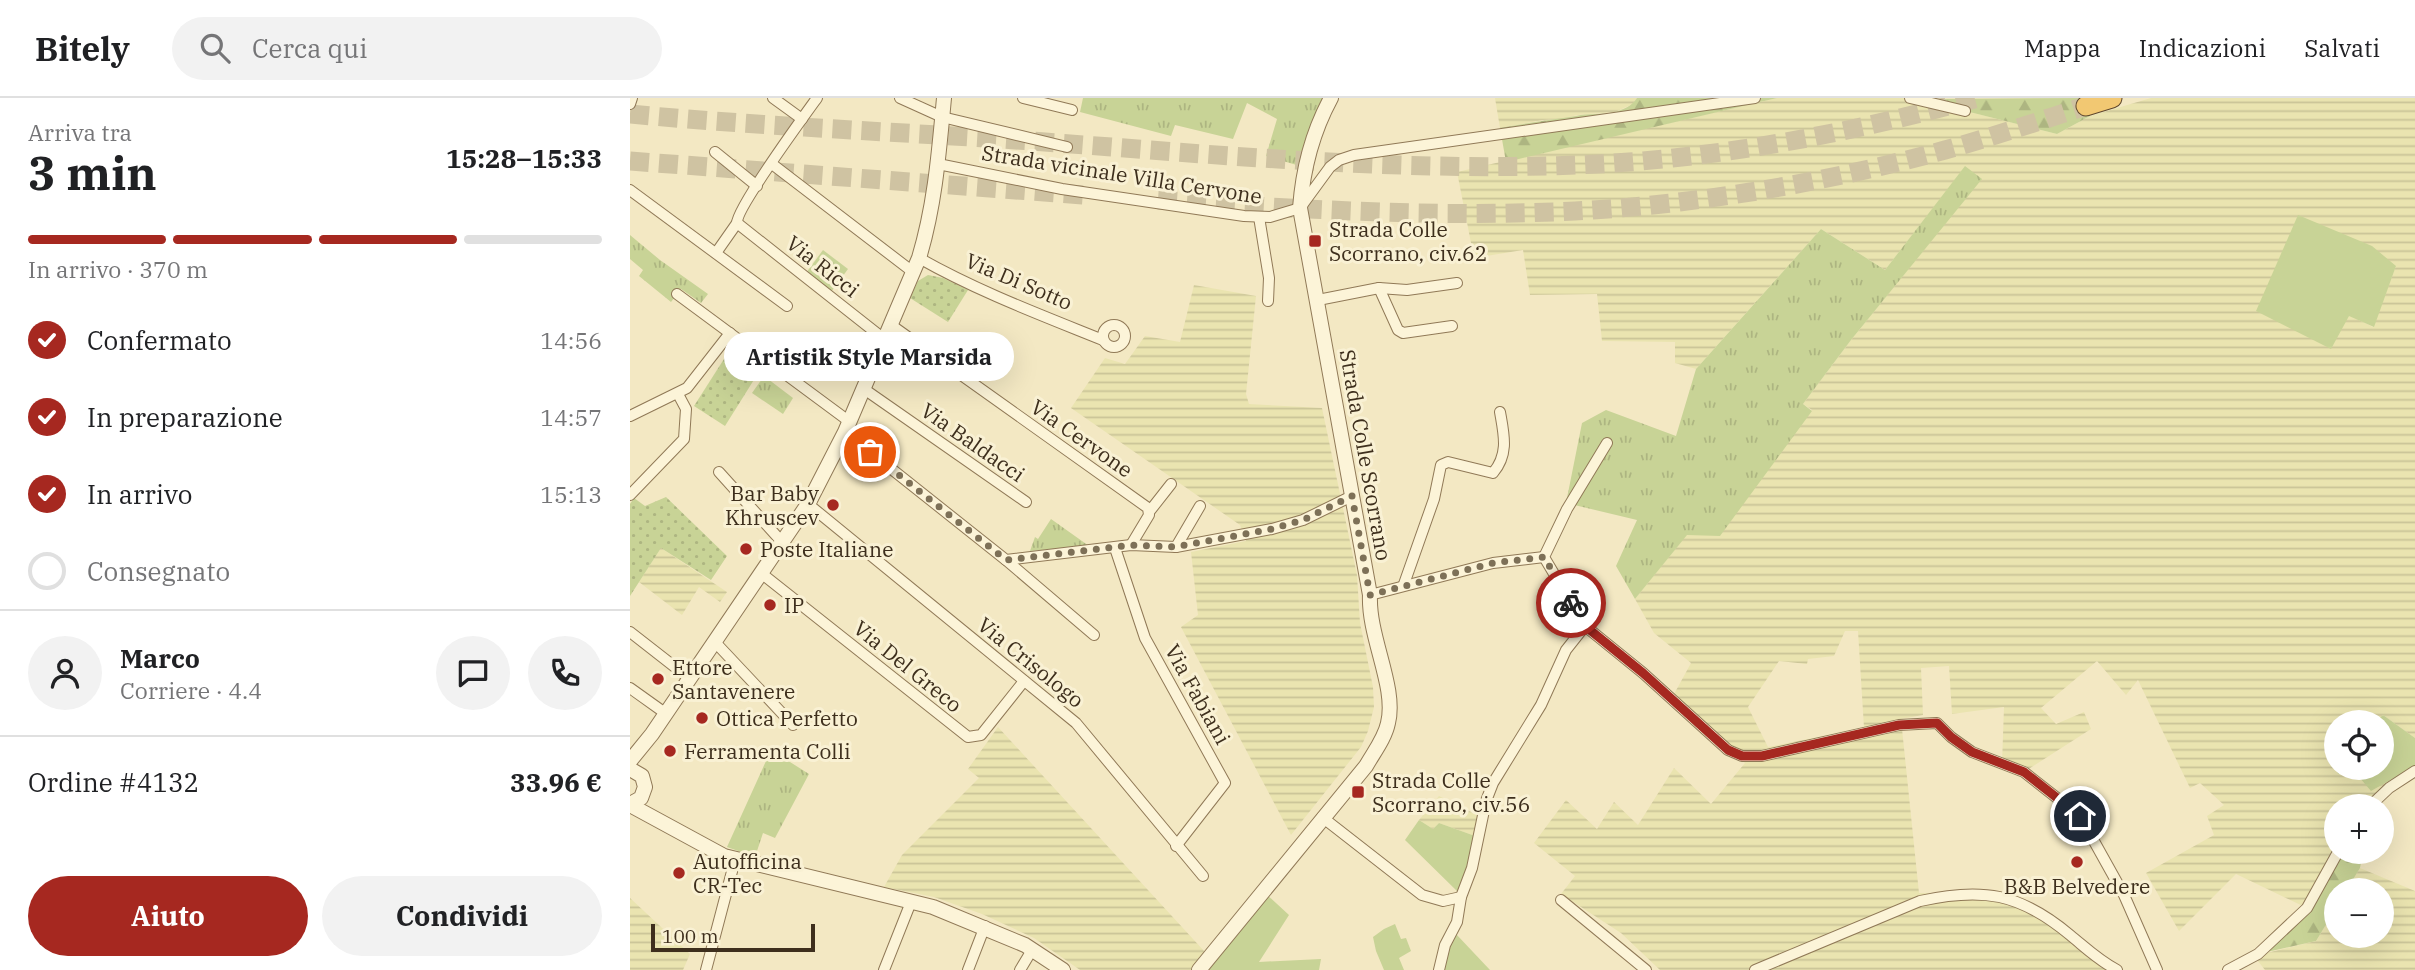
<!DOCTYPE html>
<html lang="it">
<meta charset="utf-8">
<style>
:root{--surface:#fff;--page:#f2f2f2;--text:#202124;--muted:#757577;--line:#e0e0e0;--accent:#a62820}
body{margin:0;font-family:"IBM Plex Serif",serif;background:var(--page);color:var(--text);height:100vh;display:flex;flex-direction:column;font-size:26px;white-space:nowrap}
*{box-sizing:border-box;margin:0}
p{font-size:23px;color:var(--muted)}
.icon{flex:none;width:38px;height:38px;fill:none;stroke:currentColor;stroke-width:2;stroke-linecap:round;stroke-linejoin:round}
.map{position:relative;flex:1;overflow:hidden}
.sheet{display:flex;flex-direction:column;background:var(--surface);width:630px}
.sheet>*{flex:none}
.controls{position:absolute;left:1694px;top:612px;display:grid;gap:14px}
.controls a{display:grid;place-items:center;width:70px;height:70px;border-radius:50%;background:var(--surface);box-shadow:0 7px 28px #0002;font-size:35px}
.scale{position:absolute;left:21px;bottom:18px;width:164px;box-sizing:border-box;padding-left:7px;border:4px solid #3e2f1d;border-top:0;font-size:19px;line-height:24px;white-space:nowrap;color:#3e2f1d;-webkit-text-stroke:5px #f9f1d4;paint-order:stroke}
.pin{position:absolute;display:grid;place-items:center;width:60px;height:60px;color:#fff;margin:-30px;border:4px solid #fff;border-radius:50%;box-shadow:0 2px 7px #0007}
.courier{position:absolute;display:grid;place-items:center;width:70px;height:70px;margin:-35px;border:5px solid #a62820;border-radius:50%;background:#fff;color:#222;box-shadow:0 2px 9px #0007}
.bubble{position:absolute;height:49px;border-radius:24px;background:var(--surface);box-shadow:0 7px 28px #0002;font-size:23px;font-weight:700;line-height:49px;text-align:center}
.overview em{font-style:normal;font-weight:700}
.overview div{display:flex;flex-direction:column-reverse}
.overview{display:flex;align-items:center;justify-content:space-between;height:119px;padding:0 28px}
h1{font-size:46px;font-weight:700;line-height:52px}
.bar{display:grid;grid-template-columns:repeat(4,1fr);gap:10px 7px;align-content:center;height:84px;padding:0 28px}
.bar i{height:9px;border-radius:5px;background:var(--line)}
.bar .on{background:var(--accent)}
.bar p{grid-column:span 4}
.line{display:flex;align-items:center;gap:18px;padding:0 28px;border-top:2px solid var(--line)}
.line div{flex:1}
.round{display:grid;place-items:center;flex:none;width:74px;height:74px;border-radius:37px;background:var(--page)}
ol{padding:0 28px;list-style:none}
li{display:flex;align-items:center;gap:21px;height:77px}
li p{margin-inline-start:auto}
li .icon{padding:7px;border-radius:50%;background:var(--accent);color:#fff;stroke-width:4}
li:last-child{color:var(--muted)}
li i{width:38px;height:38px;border:4px solid var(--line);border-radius:50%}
.action{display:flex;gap:14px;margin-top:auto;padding:14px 28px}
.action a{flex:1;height:80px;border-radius:42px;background:var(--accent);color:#fff;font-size:28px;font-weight:700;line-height:80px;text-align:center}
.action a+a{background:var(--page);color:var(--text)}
header{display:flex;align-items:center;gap:42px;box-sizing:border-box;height:98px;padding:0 35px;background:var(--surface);border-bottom:2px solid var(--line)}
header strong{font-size:33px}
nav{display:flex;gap:38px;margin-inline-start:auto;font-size:24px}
.search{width:490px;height:63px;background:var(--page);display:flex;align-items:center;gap:18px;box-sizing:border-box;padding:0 24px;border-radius:38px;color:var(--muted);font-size:26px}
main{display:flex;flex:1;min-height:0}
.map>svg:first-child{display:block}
</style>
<header>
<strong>Bitely</strong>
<div class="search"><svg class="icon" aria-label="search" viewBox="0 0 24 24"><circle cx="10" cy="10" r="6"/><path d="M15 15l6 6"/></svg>Cerca qui</div>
<nav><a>Mappa</a><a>Indicazioni</a><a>Salvati</a></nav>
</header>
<main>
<section class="sheet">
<div class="overview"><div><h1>3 min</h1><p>Arriva tra</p></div><em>15:28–15:33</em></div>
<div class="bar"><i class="on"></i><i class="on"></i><i class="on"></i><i></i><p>In arrivo · 370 m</p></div>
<ol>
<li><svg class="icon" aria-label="check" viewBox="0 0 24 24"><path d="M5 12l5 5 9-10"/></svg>Confermato<p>14:56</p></li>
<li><svg class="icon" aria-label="check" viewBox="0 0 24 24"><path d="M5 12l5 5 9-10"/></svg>In preparazione<p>14:57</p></li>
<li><svg class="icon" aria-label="check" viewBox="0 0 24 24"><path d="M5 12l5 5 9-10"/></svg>In arrivo<p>15:13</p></li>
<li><i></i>Consegnato</li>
</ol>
<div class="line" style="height:126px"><a class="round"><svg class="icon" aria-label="person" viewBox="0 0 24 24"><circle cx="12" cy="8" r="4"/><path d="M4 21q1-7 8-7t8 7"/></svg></a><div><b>Marco</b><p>Corriere · 4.4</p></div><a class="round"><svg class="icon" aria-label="chat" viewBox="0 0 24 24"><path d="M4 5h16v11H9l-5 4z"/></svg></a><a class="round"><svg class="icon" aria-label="phone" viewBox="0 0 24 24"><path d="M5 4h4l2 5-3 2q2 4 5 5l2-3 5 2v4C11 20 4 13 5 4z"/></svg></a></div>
<div class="line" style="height:91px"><div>Ordine #4132</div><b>33.96 €</b></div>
<div class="action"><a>Aiuto</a><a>Condividi</a></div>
</section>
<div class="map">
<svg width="1785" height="872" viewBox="0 0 1785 872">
<defs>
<pattern id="farmland-rules" width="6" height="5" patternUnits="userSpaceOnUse" patternTransform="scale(1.75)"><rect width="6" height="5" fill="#eae4b0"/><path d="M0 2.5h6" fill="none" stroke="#cac497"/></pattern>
<pattern id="grass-tufts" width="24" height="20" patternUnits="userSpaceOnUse" patternTransform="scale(1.75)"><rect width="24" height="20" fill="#c8d396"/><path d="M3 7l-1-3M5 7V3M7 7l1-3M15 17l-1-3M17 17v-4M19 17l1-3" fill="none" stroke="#adb581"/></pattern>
<pattern id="forest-firs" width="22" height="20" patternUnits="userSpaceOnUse" patternTransform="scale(1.75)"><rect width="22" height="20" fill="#c8d396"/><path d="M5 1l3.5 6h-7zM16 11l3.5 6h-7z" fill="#adb581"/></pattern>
<pattern id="park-dots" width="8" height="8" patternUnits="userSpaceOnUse" patternTransform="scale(1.75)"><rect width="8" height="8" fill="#c8d396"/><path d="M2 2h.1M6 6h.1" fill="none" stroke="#adb581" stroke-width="1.8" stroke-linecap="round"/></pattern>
</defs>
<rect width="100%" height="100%" fill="#f3e8c3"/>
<!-- farmland -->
<g fill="url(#farmland-rules)" fill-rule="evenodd">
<path d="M865,0H1007L1003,6L985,14L947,17L932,21L913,22L870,30Z"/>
<path d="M1147,0H1285L1427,36L1460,18L1521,0H1785V640L1753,617L1745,624L1730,616L1718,625H1706V633L1696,640L1708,676L1785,668L1739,709H1706V754L1677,810L1606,776L1549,833L1516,775L1584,737L1577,718L1594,707L1570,685L1560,690L1508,582L1496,597L1467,563L1411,610L1426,626L1454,614L1461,631L1394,674L1372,666L1374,609L1322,616L1319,568L1291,570L1293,617L1271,621L1289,795L1348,796L1384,801L1487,872H1030L991,835L931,796L945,778L904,745L936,702L967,731L984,704L1008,727L1044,670L1081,706L1115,665L1043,598L1061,565L1024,535L1005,501L1057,436L1182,312L1173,306L1221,242L1351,81L1335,69L1255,172L1191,131L1066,271L1045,265V244L972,243L967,196L900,197L893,152L844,160L827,74ZM1766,168L1743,229L1719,217ZM1215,533H1228L1234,630L1138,649L1118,609L1149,563L1177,566L1178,561L1204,558Z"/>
<path d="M564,187L626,198L616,296L619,306L692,310L727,477L730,525L743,589L744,609L738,633L731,649L661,737L551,529L568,517L561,454L616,443L610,427L441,310L475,260L495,266L515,238L550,244Z"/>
<path d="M31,450L97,494L90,504L69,489L52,517L9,484Z"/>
<path d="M368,629L575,854L562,872H450L404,840L352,816L304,799L254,789L272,757L349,680L338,671Z"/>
<path d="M809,698L849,718L845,738L809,725L803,731L789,722Z"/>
<path d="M1730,770L1785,793V872H1635L1624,858L1686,843L1706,810V838H1752V793H1716Z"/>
<path d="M0,800L60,856L53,872H0Z"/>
</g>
<!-- grass -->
<g fill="url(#grass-tufts)">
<path d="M453,0H694L670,68L636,58L647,21L617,5L603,41L545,27L541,38L450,14Z"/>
<path d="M1335,68L1352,81L1221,242L1173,306L1182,313L1090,438L1057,437L1005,501L986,468L1007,422L936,405L952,325L976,312L1046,338L1066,271L1191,131L1255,172Z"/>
<path d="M0,137L30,162L78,196L71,205L51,191L41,204L9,178L13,172L0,161Z"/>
<path d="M193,152L218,171L201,194L176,175Z"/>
<path d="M134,278L163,300L153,316L122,295Z"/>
<path d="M421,421L459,448L400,453L405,439L408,441Z"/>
<path d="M141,652L179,676L145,740L133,735L125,759L97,749Z"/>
</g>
<!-- forest -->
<g fill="url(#forest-firs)">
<path d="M1007,0H1147L876,64L870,30C895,25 921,22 946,18C958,15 972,17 984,14C993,12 1002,8 1007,0Z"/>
<path d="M1455,0L1460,18L1427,36L1308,6L1306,1Z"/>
<path d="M1708,754H1733L1730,770L1716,793H1706V810L1686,843L1628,856L1677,810Z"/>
</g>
<!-- park -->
<g fill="url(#park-dots)">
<path d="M298,177L313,180L338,192L318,224L280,200L288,183Z"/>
<path d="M101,250L132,269L95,328L64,308Z"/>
<path d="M36,399L97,458L81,482L31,450L0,498V406L4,400L15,408Z"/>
</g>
<!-- garden -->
<g fill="#c8d396">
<path d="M1668,117L1742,148L1766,168L1744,229L1719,218L1701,251L1626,213Z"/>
<path d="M1730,616L1745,624L1753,617L1785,640V668L1741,693L1724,673L1708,676L1696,640L1706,633V670H1752V625H1718Z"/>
<path d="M789,722L803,731L809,725L845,738L840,763L828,794L775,742Z"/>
<path d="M635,795L659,817L629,864L691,861L689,872H578Z"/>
<path d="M765,826L771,841L776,840L781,853L769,860L774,872H754L746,853L743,839L754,831Z"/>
<path d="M826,836L860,872H813L818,851Z"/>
</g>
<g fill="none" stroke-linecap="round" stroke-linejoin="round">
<!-- trunk-tunnel -->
<g stroke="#cfc3a2" stroke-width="19" stroke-dasharray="19 10" stroke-linecap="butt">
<path d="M0,16C138,29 277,34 415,44C589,57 772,74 946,67C1082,62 1217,36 1348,0"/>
<path d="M0,63L453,97"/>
<path d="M528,102C667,111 806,120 945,113C1065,107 1199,84 1315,52C1362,39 1409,23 1456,8"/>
</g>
<defs>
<g id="minor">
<path d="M143,0L172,21"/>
<path d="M270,0L312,19L437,49"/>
<path d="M393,0L442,12"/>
<path d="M1280,0L1335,13"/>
<path d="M0,6L2,0"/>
<path d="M85,54L127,88"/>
<path d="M142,66L283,174"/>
<path d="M308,66L432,91L614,118L640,119L670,110L700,69L709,62L724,57L1125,0"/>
<path d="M0,92L157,208"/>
<path d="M629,119L639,180L638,203"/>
<path d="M107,125L254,241"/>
<path d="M86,155L107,125C106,111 174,18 187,0"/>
<path d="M289,160C347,193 411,217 473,242"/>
<path d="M749,190L768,232L773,235L822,228"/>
<path d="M47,196L220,324"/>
<path d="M688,202L749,190L777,192L827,185"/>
<path d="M261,227L518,410L519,417L501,447"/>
<circle cx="484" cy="238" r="11"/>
<path d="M234,291L396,404"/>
<path d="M0,318L57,290L100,235"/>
<path d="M215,334L376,462L501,447L546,449L642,431L673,422L722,398"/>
<path d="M977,345L937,411L914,459L955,528L1013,575L1098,652L1112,658H1132L1269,627L1307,625L1321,639L1342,654L1394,674L1450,718L1494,797L1527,872"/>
<path d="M89,374L152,444"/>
<path d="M0,397L54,341L56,311L48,296"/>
<path d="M178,406L446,625L573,778"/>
<path d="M519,414L541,386"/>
<path d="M546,449L570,408"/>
<path d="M485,450L515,540L595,685L546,748"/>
<path d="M376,462L464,537"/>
<path d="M131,475L338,639L351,637L394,583"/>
<path d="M774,486L804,401L811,367L818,364L863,375C879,356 874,337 870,314"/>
<path d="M740,497L863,465L914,459"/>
<path d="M0,534L59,580"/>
<path d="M84,543L163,627"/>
<path d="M0,590L35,615"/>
<path d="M1739,709L1759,690L1785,673"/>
<path d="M692,719L792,797L813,803L831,799"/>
<path d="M931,802L1016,872"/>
<path d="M76,872L105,762"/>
<path d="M254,872L281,804"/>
<path d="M338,872L355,828"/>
<path d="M390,872L402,852"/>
<path d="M809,872L815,847L827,824L831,799L842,770L856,703L863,685L911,607L936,552L955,528"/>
<path d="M1125,872L1290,803C1352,789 1390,795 1440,837C1456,850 1468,862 1487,872"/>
<path d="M1598,872L1628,856L1677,810L1708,754"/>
</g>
<g id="tertiary">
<path d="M0,663L22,636L178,406L215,334L289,160C305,107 309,54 314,0"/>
<path d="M0,671L12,678L15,689L11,700L0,706"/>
<path d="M0,707L94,758L303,809L395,847L433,872"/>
<path d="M569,872L736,668C744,654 755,640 758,625C767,589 738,539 740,497L670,110C673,70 682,35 701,0"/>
</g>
<path id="trunk" d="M1456,8L1482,0"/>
</defs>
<!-- minor casing -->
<use href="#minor" stroke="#907957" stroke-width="12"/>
<!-- tertiary casing -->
<use href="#tertiary" stroke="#907957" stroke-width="16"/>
<!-- trunk casing -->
<use href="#trunk" stroke="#5d462c" stroke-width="21"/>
<!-- minor -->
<use href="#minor" stroke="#fcf4d8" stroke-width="10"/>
<!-- tertiary -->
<use href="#tertiary" stroke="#fcf4d8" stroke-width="14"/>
<!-- trunk -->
<use href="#trunk" stroke="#f2c872" stroke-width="19"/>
</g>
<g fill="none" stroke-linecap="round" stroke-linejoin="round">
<!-- done -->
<path stroke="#7d7057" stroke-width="7" stroke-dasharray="0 12.6" d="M240,354L376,462L501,447L545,449L642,431L673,422L722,398L740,497L863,465L914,459L941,505"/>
<!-- route -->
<path stroke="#a62820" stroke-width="9" d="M941,505L955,528L1013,575L1098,652L1112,658H1132L1269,627L1307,625L1321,639L1342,654L1394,674L1450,718"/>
</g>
<!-- markers -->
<g fill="#a62820" stroke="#f9f1d4" stroke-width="2.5">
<rect x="678" y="136" width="14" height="14" rx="3.5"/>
<circle cx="203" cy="407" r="7"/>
<circle cx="116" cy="451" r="7"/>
<circle cx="140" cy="507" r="7"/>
<circle cx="28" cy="581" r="7"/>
<circle cx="72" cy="620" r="7"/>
<circle cx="40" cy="653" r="7"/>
<rect x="721" y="687" width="14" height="14" rx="3.5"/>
<circle cx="1447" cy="764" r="7"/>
<circle cx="49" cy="775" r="7"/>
</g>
<g text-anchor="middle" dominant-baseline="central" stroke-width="6" stroke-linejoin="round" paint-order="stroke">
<!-- street labels -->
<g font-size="21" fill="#3e2f1d" stroke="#f9f1d4">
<text transform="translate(492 76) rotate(9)">Strada vicinale Villa Cervone</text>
<text transform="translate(193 168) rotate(38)">Via Ricci</text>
<text transform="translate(389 183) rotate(23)">Via Di Sotto</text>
<text transform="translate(452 340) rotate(35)">Via Cervone</text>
<text transform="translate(343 344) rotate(35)">Via Baldacci</text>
<text transform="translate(736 357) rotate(80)">Strada Colle Scorrano</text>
<text transform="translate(401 564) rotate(39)">Via Crisologo</text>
<text transform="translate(278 568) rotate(39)">Via Del Greco</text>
<text transform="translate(568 596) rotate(61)">Via Fabiani</text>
</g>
<!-- poi labels -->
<g font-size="21" fill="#3e2f1d" stroke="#f9f1d4" text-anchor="start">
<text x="699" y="131">Strada Colle<tspan x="699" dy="24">Scorrano, civ.62</tspan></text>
<text x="189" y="395" text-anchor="end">Bar Baby<tspan x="189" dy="24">Khruscev</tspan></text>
<text x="130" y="451">Poste Italiane</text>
<text x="154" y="507">IP</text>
<text x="42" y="569">Ettore<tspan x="42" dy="24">Santavenere</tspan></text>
<text x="86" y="620">Ottica Perfetto</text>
<text x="54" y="653">Ferramenta Colli</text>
<text x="742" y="682">Strada Colle<tspan x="742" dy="24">Scorrano, civ.56</tspan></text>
<text x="63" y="763">Autofficina<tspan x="63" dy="24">CR-Tec</tspan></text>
<text x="1447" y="788" text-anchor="middle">B&amp;B Belvedere</text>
</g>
</g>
</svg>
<div class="controls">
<a><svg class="icon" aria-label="locate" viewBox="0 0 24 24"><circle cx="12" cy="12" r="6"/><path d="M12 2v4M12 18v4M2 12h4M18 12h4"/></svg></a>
<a>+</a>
<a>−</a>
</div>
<div class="scale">100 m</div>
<div class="pin" style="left:240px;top:354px;background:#ea580c"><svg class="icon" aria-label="bag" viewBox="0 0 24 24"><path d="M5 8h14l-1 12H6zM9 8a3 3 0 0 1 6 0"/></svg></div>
<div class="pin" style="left:1450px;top:718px;background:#1f2937"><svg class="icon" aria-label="home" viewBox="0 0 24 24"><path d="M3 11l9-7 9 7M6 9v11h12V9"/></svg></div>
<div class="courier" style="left:941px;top:505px"><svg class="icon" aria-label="bike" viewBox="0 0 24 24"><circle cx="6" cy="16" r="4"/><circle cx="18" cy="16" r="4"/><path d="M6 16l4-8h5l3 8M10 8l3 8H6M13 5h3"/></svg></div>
<div class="bubble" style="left:94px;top:234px;width:290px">Artistik Style Marsida</div>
</div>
</main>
